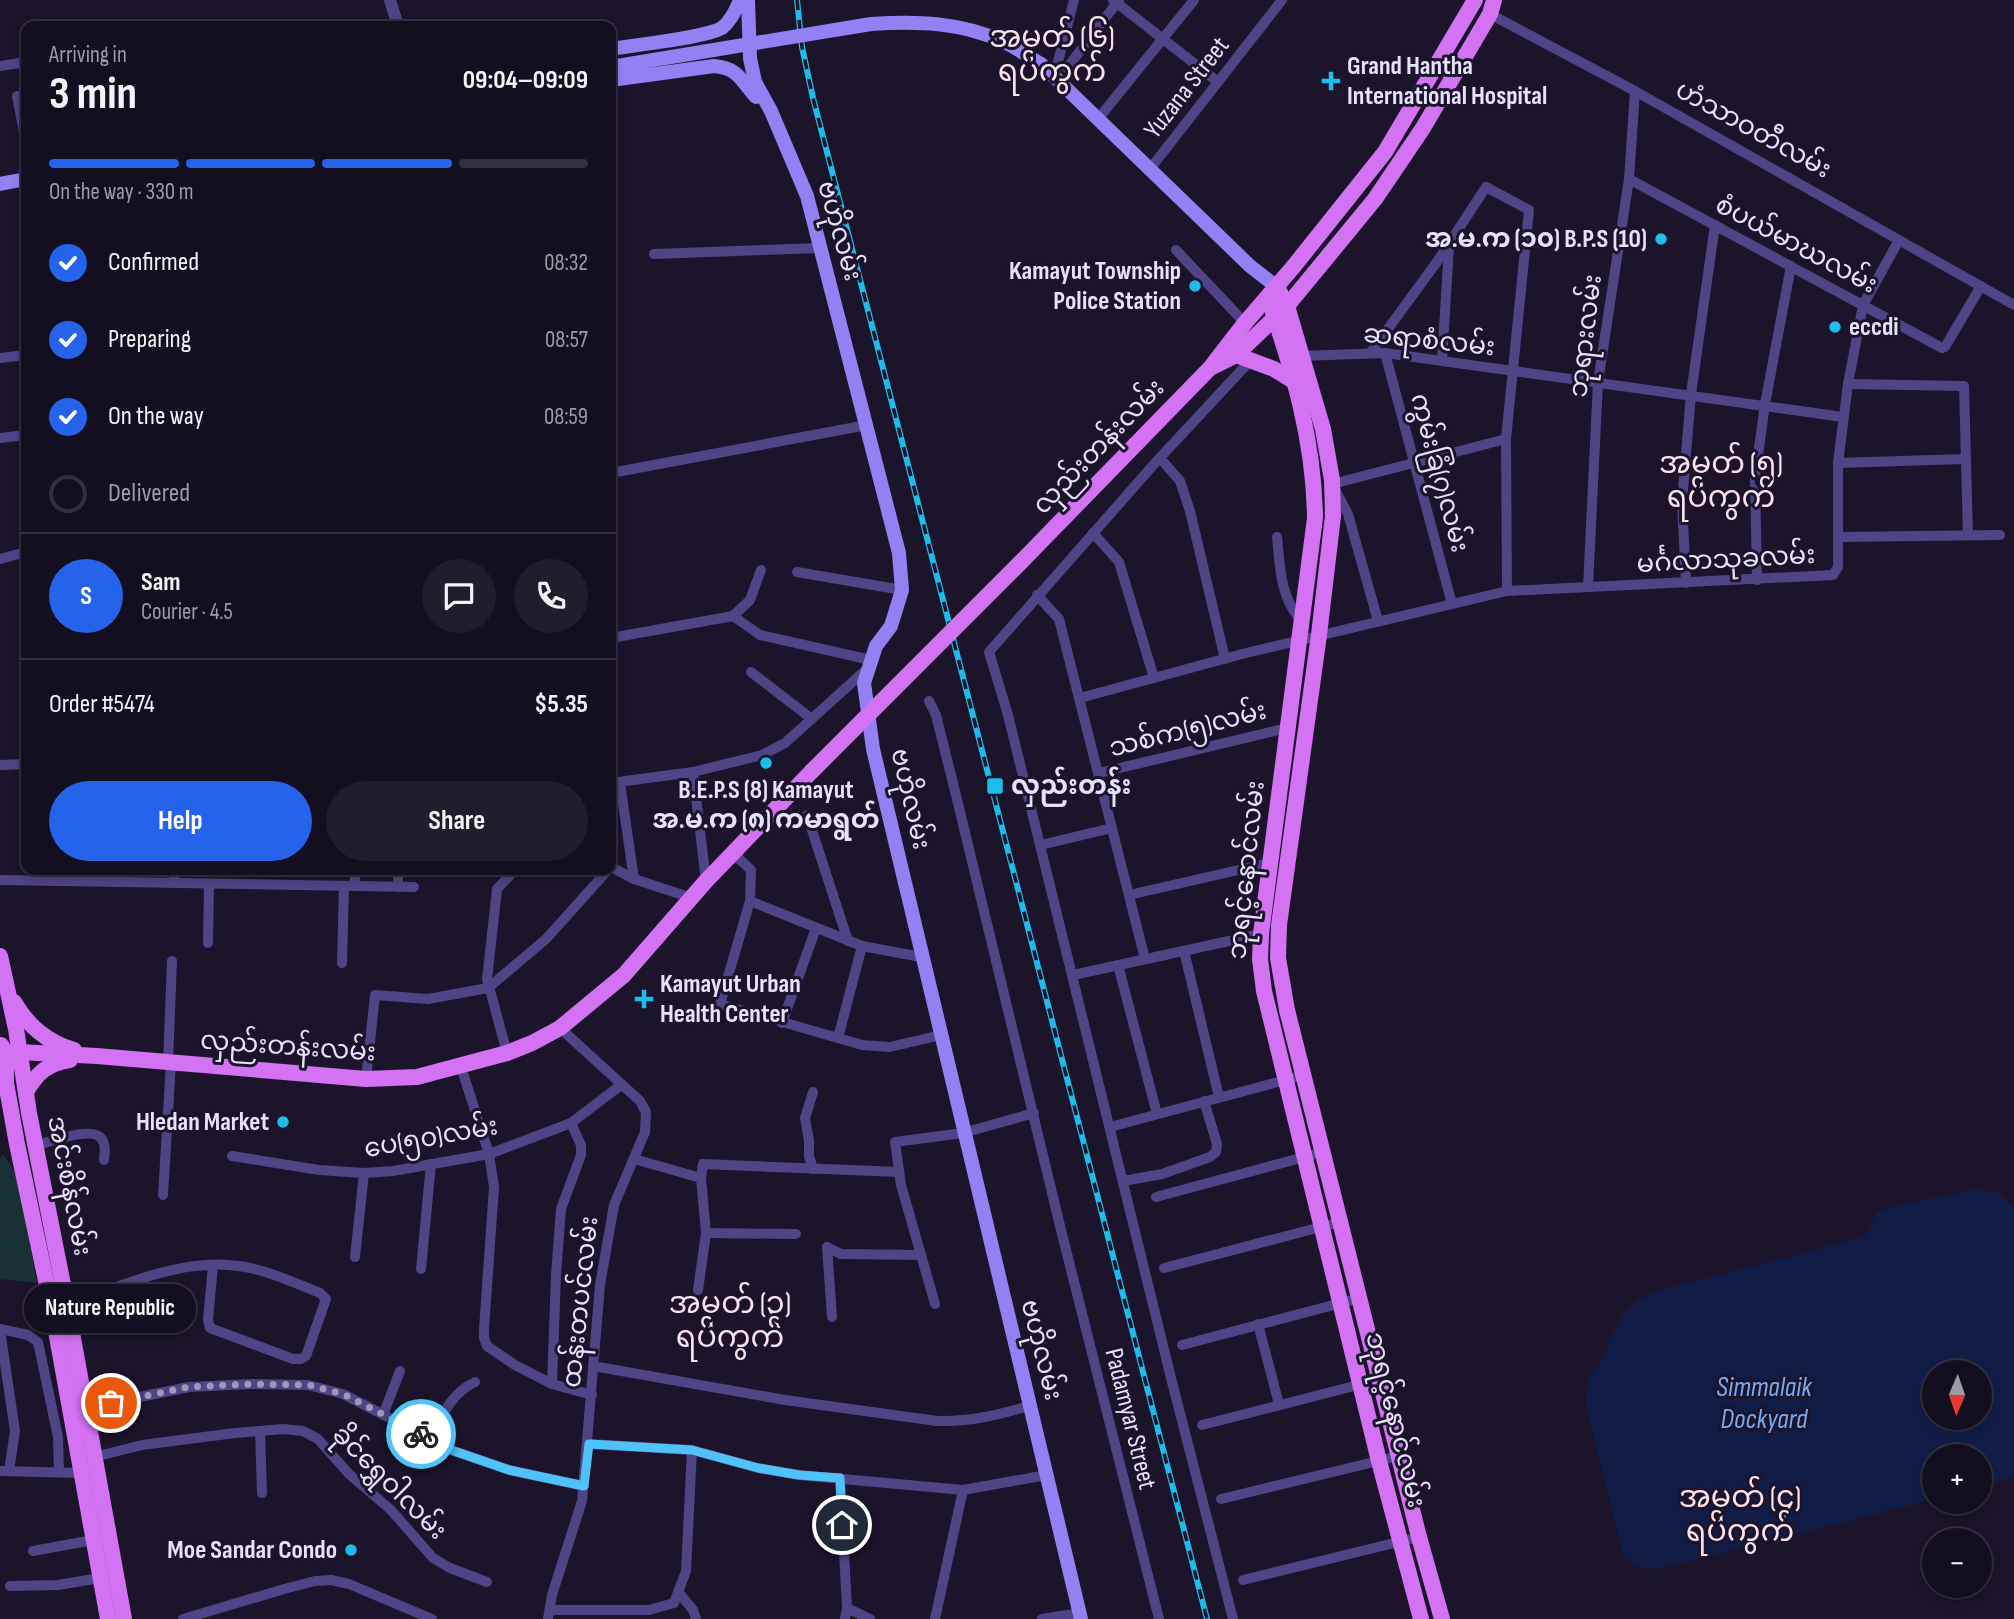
<!DOCTYPE html>
<meta charset="utf-8">
<style>
:root{--surface:#140f20;--page:#211d2d;--text:#f1f3f6;--muted:#9d9ca5;--line:#332f3e;--accent:#2563eb}
body{margin:0;font-family:"Sofia Sans Condensed","Noto Sans Myanmar",sans-serif;background:var(--page);color:var(--text);height:100vh;display:flex;flex-direction:column;font-size:26px;white-space:nowrap}
*{box-sizing:border-box;margin:0}
p{font-size:23px;color:var(--muted)}
.icon{flex:none;width:38px;height:38px;fill:none;stroke:currentColor;stroke-width:2;stroke-linecap:round;stroke-linejoin:round}
.map{position:relative;flex:1;overflow:hidden}
.details{position:absolute;left:21px;top:21px;width:595px;height:854px;display:flex;flex-direction:column;background:var(--surface);border-radius:14px;box-shadow:0 4px 10px #0003,0 0 0 2px var(--line)}
.details>*{flex:none}
.needle{width:46px;rotate:182deg}
.tools{position:absolute;left:1922px;top:1360px;display:grid;gap:14px}
.tools a{display:grid;place-items:center;width:70px;height:70px;border-radius:50%;background:var(--surface);box-shadow:0 4px 10px #0003,0 0 0 2px var(--line);font-size:35px}
.pin{position:absolute;display:grid;place-items:center;width:60px;height:60px;color:#fff;margin:-30px;border:4px solid #fff;border-radius:50%;box-shadow:0 2px 7px #0007}
.courier{position:absolute;display:grid;place-items:center;width:70px;height:70px;margin:-35px;border:5px solid #4fc3f7;border-radius:50%;background:#fff;color:#222;box-shadow:0 2px 9px #0007}
.bubble{position:absolute;height:49px;border-radius:24px;background:var(--surface);box-shadow:0 4px 10px #0003,0 0 0 2px var(--line);font-size:23px;font-weight:700;line-height:49px;text-align:center}
.overview em{font-style:normal;font-weight:700}
.overview div{display:flex;flex-direction:column-reverse}
.overview{display:flex;align-items:center;justify-content:space-between;height:119px;padding:0 28px}
h1{font-size:46px;font-weight:700;line-height:52px}
.bar{display:grid;grid-template-columns:repeat(4,1fr);gap:10px 7px;align-content:center;height:84px;padding:0 28px}
.bar i{height:9px;border-radius:5px;background:var(--line)}
.bar .current{background:var(--accent)}
.bar p{grid-column:span 4}
.line{display:flex;align-items:center;gap:18px;padding:0 28px;border-top:2px solid var(--line)}
.line div{flex:1}
.round{display:grid;place-items:center;flex:none;width:74px;height:74px;border-radius:37px;background:var(--page)}
ol{padding:0 28px;list-style:none}
li{display:flex;align-items:center;gap:21px;height:77px}
li p{margin-inline-start:auto}
li .icon{padding:7px;border-radius:50%;background:var(--accent);color:#fff;stroke-width:4}
li:last-child{color:var(--muted)}
li i{width:38px;height:38px;border:4px solid var(--line);border-radius:50%}
.action{display:flex;gap:14px;margin-top:auto;padding:14px 28px}
.action a{flex:1;height:80px;border-radius:42px;background:var(--accent);color:#fff;font-size:28px;font-weight:700;line-height:80px;text-align:center}
.action a+a{background:var(--page);color:var(--text)}
.map>svg:first-child{display:block}
</style>
<div class="map">
<svg width="2014" height="1619" viewBox="0 0 2014 1619">
<rect width="100%" height="100%" fill="#1b142b"/>
<!-- green -->
<path fill="#183134" d="M3,1154L17,1175L37,1283L0,1279V1159Z"/>
<!-- water -->
<path fill="#111d47" fill-rule="evenodd" d="M1974,1190L1998,1192L2014,1209V1478L1979,1487V1456H1934V1499L1662,1568C1644,1570 1635,1569 1623,1555L1585,1401L1588,1381L1602,1360L1624,1312L1637,1301L1657,1291L1849,1241L1866,1235L1876,1214L1886,1208ZM1934,1372H1979V1418H1934Z"/>
<g fill="none" stroke-linecap="round" stroke-linejoin="round">
<!-- minor -->
<g stroke="#4f4485" stroke-width="10">
<path d="M1113,0L1218,82"/>
<path d="M1490,14L1635,91L2014,305"/>
<path d="M0,66L26,62"/>
<path d="M1067,68L1119,0"/>
<path d="M1054,77L1074,0"/>
<path d="M17,96L26,142"/>
<path d="M1098,119L1194,0"/>
<path d="M1150,169L1282,0"/>
<path d="M1629,179L1942,348L1945,347L1981,286"/>
<path d="M1176,250L1245,323"/>
<path d="M654,254L820,248"/>
<path d="M1371,352L1439,259L1486,187L1529,210L1506,439L1507,591"/>
<path d="M1385,353L1452,604"/>
<path d="M1301,356L1385,353L1843,417"/>
<path d="M0,358L26,355"/>
<path d="M1442,361L1449,247"/>
<path d="M1848,384L1964,386L1968,535"/>
<path d="M0,438L26,435"/>
<path d="M1160,458L1180,481L1190,511L1225,659"/>
<path d="M1838,463L1965,459"/>
<path d="M611,473L867,425"/>
<path d="M1093,533L1119,562L1154,678"/>
<path d="M1277,537C1280,568 1280,596 1301,621"/>
<path d="M1839,537L2000,535"/>
<path d="M0,559L26,552"/>
<path d="M797,572L902,590"/>
<path d="M1757,580L1755,477L1765,404L1791,266"/>
<path d="M1686,583L1682,502L1691,394L1715,225"/>
<path d="M1588,587L1598,382L1629,179L1635,91"/>
<path d="M1037,595L1059,619L1145,959"/>
<path d="M733,616L760,635L871,660"/>
<path d="M733,616L750,600L761,570"/>
<path d="M1378,621L1348,514L1332,484L1506,439"/>
<path d="M611,638L733,616"/>
<path d="M751,672L812,719"/>
<path d="M1080,698L1242,654L1507,591L1833,575L1838,567V463L1848,384L1863,305L1899,240"/>
<path d="M929,701L936,715L955,791L1061,1230L1159,1619"/>
<path d="M0,765L26,764"/>
<path d="M693,772L706,881"/>
<path d="M1099,773L1287,728"/>
<path d="M611,783L693,772L762,755L785,743L867,669"/>
<path d="M620,783L634,879"/>
<path d="M807,815L848,941"/>
<path d="M1041,845L1112,828"/>
<path d="M733,853L751,870L750,901L720,1004L862,1045L890,1047L941,1035"/>
<path d="M611,867L634,879L692,898"/>
<path d="M0,880L414,887"/>
<path d="M174,883V870"/>
<path d="M354,886L356,870"/>
<path d="M398,887V870"/>
<path d="M1129,895L1269,863"/>
<path d="M750,901L862,946L921,957"/>
<path d="M208,943L209,884"/>
<path d="M1184,951L1219,1097"/>
<path d="M342,963L344,886"/>
<path d="M1118,965L1157,1114"/>
<path d="M1073,975L1261,934"/>
<path d="M782,1023L816,928"/>
<path d="M838,1038L862,946"/>
<path d="M507,1053L487,979L497,889L515,870"/>
<path d="M168,1063L172,961"/>
<path d="M461,1067L489,1154L494,1187L484,1329V1338L487,1346L515,1365L552,1384L592,1395"/>
<path d="M366,1079L375,995L428,999L488,988L546,939L608,870"/>
<path d="M1110,1127L1304,1075"/>
<path d="M35,1146C49,1142 91,1126 101,1138C106,1143 105,1153 104,1160"/>
<path d="M232,1156L319,1170L364,1173L393,1171L489,1154L571,1123L621,1085"/>
<path d="M634,1159L701,1178"/>
<path d="M813,1169L809,1156V1141L805,1118L813,1092"/>
<path d="M1123,1181L1162,1174L1210,1157L1216,1152L1217,1144L1204,1101"/>
<path d="M163,1195L171,1063"/>
<path d="M1156,1197L1323,1152"/>
<path d="M706,1233L796,1234"/>
<path d="M827,1247L841,1254L921,1255"/>
<path d="M827,1247L832,1317"/>
<path d="M355,1257L364,1173"/>
<path d="M1164,1268L1340,1222"/>
<path d="M421,1269L431,1164"/>
<path d="M698,1290L706,1233L701,1178L703,1164L899,1172"/>
<path d="M935,1304L901,1185L895,1142L963,1133L1034,1113"/>
<path d="M67,1305C118,1287 184,1257 239,1266C267,1270 293,1282 320,1293L326,1299L306,1356L301,1359H293L210,1328L208,1320L213,1265"/>
<path d="M1258,1324L1279,1404"/>
<path d="M0,1329L28,1335L38,1342L58,1437L59,1472"/>
<path d="M0,1330L15,1431L9,1471"/>
<path d="M1182,1345L1360,1298"/>
<path d="M593,1366L785,1400L937,1421C969,1422 998,1415 1029,1406"/>
<path d="M552,1384L556,1275L561,1209L581,1155V1145L571,1123"/>
<path d="M85,1408L189,1387L251,1384L308,1385L343,1394L454,1451L509,1470L584,1486"/>
<path d="M383,1415L400,1371"/>
<path d="M1202,1425L1362,1384"/>
<path d="M260,1431L262,1493"/>
<path d="M431,1439C443,1415 450,1394 475,1382"/>
<path d="M589,1444L692,1450L758,1468L799,1475L963,1490L1047,1475"/>
<path d="M94,1457L142,1445L235,1433L283,1429L303,1431L318,1439L349,1474L391,1510L433,1558L450,1568L487,1582"/>
<path d="M0,1471L80,1473"/>
<path d="M840,1478L847,1608L845,1619"/>
<path d="M1221,1499L1399,1456"/>
<path d="M33,1551L93,1540"/>
<path d="M1243,1580L1419,1537"/>
<path d="M10,1586L58,1585L100,1578"/>
<path d="M679,1593L693,1610L696,1619"/>
<path d="M847,1608L870,1619"/>
<path d="M550,1610H649L674,1603L686,1571L692,1450"/>
<path d="M183,1619L284,1589L315,1581L331,1580L349,1584L432,1619"/>
<path d="M548,1619L552,1595L582,1501L600,1285L614,1205L645,1132L646,1112L640,1101L560,1028"/>
<path d="M935,1619L963,1490"/>
<path d="M1042,1619L1080,1613"/>
<path d="M1233,1619L1172,1382L1008,715L989,652L1155,463L1251,360"/>
</g>
<!-- tertiary -->
<path stroke="#4f4485" stroke-width="12" d="M390,0L398,26"/>
<!-- secondary -->
<g stroke="#9380f3" stroke-width="14">
<path d="M748,0L750,58L755,82L771,111L807,196L899,553L902,590L891,626L876,646L864,683L873,749L1081,1619"/>
<path d="M611,49C634,45 704,38 722,28C731,21 736,10 740,0"/>
<path d="M1041,64L1250,266L1277,287"/>
<path d="M611,80L714,66C739,68 741,81 756,97"/>
<path d="M0,184L26,179"/>
</g>
<!-- primary -->
<g stroke="#d372f2" stroke-width="16">
<path d="M1277,287L1287,306L1323,429L1332,480L1333,516L1319,635L1279,925L1278,958L1287,1010L1419,1537L1442,1619"/>
<path d="M1268,297C1293,371 1314,439 1315,518L1261,934L1260,959L1264,991L1379,1461L1421,1619"/>
<path d="M1236,355L1274,369L1295,382"/>
<path d="M1214,366L1236,355L1287,306L1375,199L1423,128L1490,14L1494,0"/>
<path d="M1021,562L1211,367L1245,323L1294,266L1385,152L1475,0"/>
<path d="M0,956L16,1029L29,1113L67,1305L124,1619"/>
<path d="M14,1002C27,1025 48,1043 74,1050"/>
<path d="M1,1045L6,1053V1083L17,1144L52,1309L108,1619"/>
<path d="M0,1054L19,1052L97,1056L366,1079L417,1077L507,1053L532,1043L560,1028L624,975L706,881L812,771"/>
<path d="M26,1092C37,1073 48,1063 70,1060"/>
</g>
<defs>
<path id="rail" d="M797,0L802,47L813,98L1207,1619"/>
</defs>
<!-- rail casing -->
<use href="#rail" stroke="#1fbbea" stroke-width="6"/>
<!-- rail -->
<use href="#rail" stroke="#1b142b" stroke-width="3.5" stroke-dasharray="10" stroke-linecap="butt"/>
<!-- secondary-bridge -->
<path stroke="#9380f3" stroke-width="14" d="M611,67L871,24C917,21 961,22 1004,42C1017,48 1029,57 1041,64"/>
<!-- primary-bridge -->
<path stroke="#d372f2" stroke-width="16" d="M812,771L1021,562"/>
</g>
<g fill="none" stroke-linecap="round" stroke-linejoin="round">
<!-- done -->
<path stroke="#a099b3" stroke-width="7" stroke-dasharray="0 12.6" d="M111,1403L189,1387L251,1384L309,1385L343,1394L421,1434"/>
<!-- route -->
<path stroke="#4fc3f7" stroke-width="9" d="M421,1434L454,1451L509,1470L584,1486L589,1444L692,1450L758,1468L799,1475L840,1478L842,1525"/>
</g>
<!-- markers -->
<g fill="#1fbbea" stroke="#1b142b" stroke-width="2.5">
<path d="M1327.5 70.5h7v7h7v7h-7v7h-7v-7h-7v-7h7z"/>
<circle cx="1661" cy="239" r="7"/>
<circle cx="1195" cy="286" r="7"/>
<circle cx="1835" cy="327" r="7"/>
<circle cx="766" cy="763" r="7"/>
<rect x="986" y="777" width="18" height="18" rx="3.5"/>
<path d="M640.5 988.5h7v7h7v7h-7v7h-7v-7h-7v-7h7z"/>
<circle cx="283" cy="1122" r="7"/>
<circle cx="351" cy="1550" r="7"/>
</g>
<g text-anchor="middle" dominant-baseline="central" stroke-width="6" stroke-linejoin="round" paint-order="stroke">
<!-- poi labels -->
<g font-size="26" font-weight="bold" fill="#e7e1fc" stroke="#1b142b" text-anchor="start">
<text x="1347" y="66">Grand Hantha<tspan x="1347" dy="30">International Hospital</tspan></text>
<text x="1647" y="239" text-anchor="end">အ.မ.က (၁၀) B.P.S (10)</text>
<text x="1181" y="271" text-anchor="end">Kamayut Township<tspan x="1181" dy="30">Police Station</tspan></text>
<text x="1849" y="327">eccdi</text>
<text x="1011" y="786">လှည်းတန်း</text>
<text x="766" y="790" text-anchor="middle">B.E.P.S (8) Kamayut<tspan x="766" dy="30">အ.မ.က (၈) ကမာရွတ်</tspan></text>
<text x="660" y="984">Kamayut Urban<tspan x="660" dy="30">Health Center</tspan></text>
<text x="269" y="1122" text-anchor="end">Hledan Market</text>
<text x="337" y="1550" text-anchor="end">Moe Sandar Condo</text>
</g>
<!-- street labels -->
<g font-size="26" fill="#e7e1fc" stroke="#1b142b">
<text transform="translate(1187 88) rotate(-52)">Yuzana Street</text>
<text transform="translate(1753 130) rotate(29)">ဟံသာဝတီလမ်း</text>
<text transform="translate(839 231) rotate(74)">ဗဟိုလမ်း</text>
<text transform="translate(1796 245) rotate(28)">စံပယ်မာဃလမ်း</text>
<text transform="translate(1586 336) rotate(-83)">ဘုရားလမ်း</text>
<text transform="translate(1429 341) rotate(6)">ဆရာစံလမ်း</text>
<text transform="translate(1099 447) rotate(-46)">လှည်းတန်းလမ်း</text>
<text transform="translate(1439 473) rotate(75)">ကွမ်းခြံ(၇)လမ်း</text>
<text transform="translate(1726 560) rotate(-3)">မင်္ဂလာသုခလမ်း</text>
<text transform="translate(1188 730) rotate(-14)">သစ်က(၅)လမ်း</text>
<text transform="translate(910 799) rotate(77)">ဗဟိုလမ်း</text>
<text transform="translate(1247 870) rotate(-84)">ဘုရင့်နောင်လမ်း</text>
<text transform="translate(288 1047) rotate(4)">လှည်းတန်းလမ်း</text>
<text transform="translate(431 1138) rotate(-10)">ပေ(၅၀)လမ်း</text>
<text transform="translate(69 1186) rotate(79)">အင်းစိန်လမ်း</text>
<text transform="translate(581 1302) rotate(-84)">ထန်းတပင်လမ်း</text>
<text transform="translate(1041 1350) rotate(76)">ဗဟိုလမ်း</text>
<text transform="translate(1130 1419) rotate(76)">Padamyar Street</text>
<text transform="translate(1395 1420) rotate(76)">ဘုရင့်နောင်လမ်း</text>
<text transform="translate(389 1483) rotate(45)">ခိုင်ရွှေဝါလမ်း</text>
</g>
<!-- water labels -->
<g font-size="28" font-style="italic" fill="#78aaf2" stroke="#1b142b">
<text x="1764" y="1387">Simmalaik<tspan x="1764" dy="32">Dockyard</tspan></text>
</g>
<!-- quarter labels -->
<g font-size="30" fill="#fce2ef" stroke="#1b142b">
<text x="1052" y="38">အမှတ် (၆)<tspan x="1052" dy="34">ရပ်ကွက်</tspan></text>
<text x="1721" y="464">အမှတ် (၅)<tspan x="1721" dy="34">ရပ်ကွက်</tspan></text>
<text x="730" y="1304">အမှတ် (၃)<tspan x="730" dy="34">ရပ်ကွက်</tspan></text>
<text x="1740" y="1498">အမှတ် (၄)<tspan x="1740" dy="34">ရပ်ကွက်</tspan></text>
</g>
</g>
</svg>
<div class="tools">
<a><svg class="needle" viewBox="-14 -14 28 28"><path d="M0-13l5 13h-10z" fill="#e53935"/><path d="M0 13l5-13h-10z" fill="#9d9ca5"/></svg></a>
<a>+</a>
<a>−</a>
</div>
<div class="pin" style="left:111px;top:1403px;background:#ea580c"><svg class="icon" aria-label="bag" viewBox="0 0 24 24"><path d="M5 8h14l-1 12H6zM9 8a3 3 0 0 1 6 0"/></svg></div>
<div class="pin" style="left:842px;top:1525px;background:#1f2937"><svg class="icon" aria-label="home" viewBox="0 0 24 24"><path d="M3 11l9-7 9 7M6 9v11h12V9"/></svg></div>
<div class="courier" style="left:421px;top:1434px"><svg class="icon" aria-label="bike" viewBox="0 0 24 24"><circle cx="6" cy="16" r="4"/><circle cx="18" cy="16" r="4"/><path d="M6 16l4-8h5l3 8M10 8l3 8H6M13 5h3"/></svg></div>
<div class="bubble" style="left:24px;top:1284px;width:172px">Nature Republic</div>
<section class="details">
<div class="overview"><div><h1>3 min</h1><p>Arriving in</p></div><em>09:04–09:09</em></div>
<div class="bar"><i class="current"></i><i class="current"></i><i class="current"></i><i></i><p>On the way · 330 m</p></div>
<ol>
<li><svg class="icon" aria-label="check" viewBox="0 0 24 24"><path d="M5 12l5 5 9-10"/></svg>Confirmed<p>08:32</p></li>
<li><svg class="icon" aria-label="check" viewBox="0 0 24 24"><path d="M5 12l5 5 9-10"/></svg>Preparing<p>08:57</p></li>
<li><svg class="icon" aria-label="check" viewBox="0 0 24 24"><path d="M5 12l5 5 9-10"/></svg>On the way<p>08:59</p></li>
<li><i></i>Delivered</li>
</ol>
<div class="line" style="height:126px"><b class="round" style="background:var(--accent);color:#fff">S</b><div><b>Sam</b><p>Courier · 4.5</p></div><a class="round"><svg class="icon" aria-label="chat" viewBox="0 0 24 24"><path d="M4 5h16v11H9l-5 4z"/></svg></a><a class="round"><svg class="icon" aria-label="phone" viewBox="0 0 24 24"><path d="M5 4h4l2 5-3 2q2 4 5 5l2-3 5 2v4C11 20 4 13 5 4z"/></svg></a></div>
<div class="line" style="height:91px"><div>Order #5474</div><b>$5.35</b></div>
<div class="action"><a>Help</a><a>Share</a></div>
</section>
</div>
